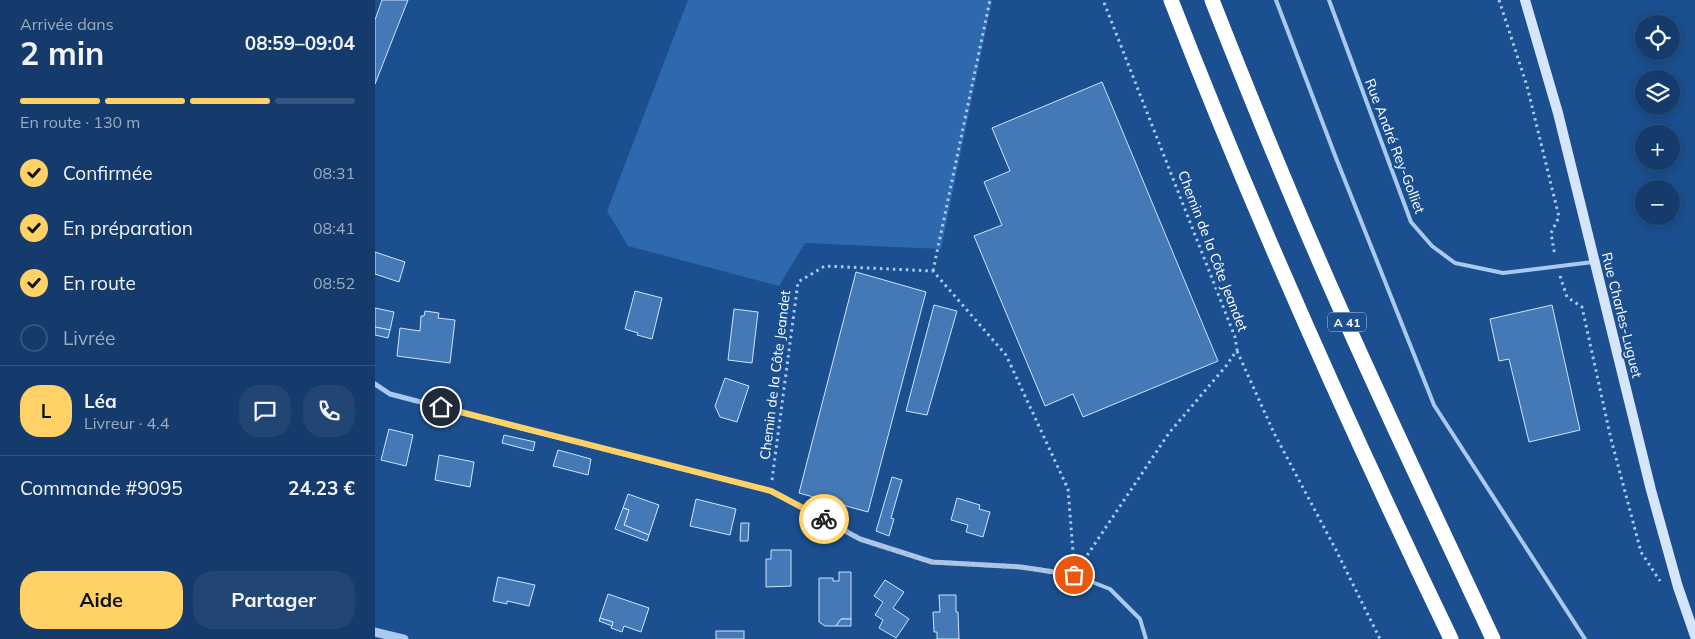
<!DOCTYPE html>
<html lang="fr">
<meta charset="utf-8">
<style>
:root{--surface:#143b6b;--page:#214673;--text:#f1f3f6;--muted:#9dadc1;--line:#33557e;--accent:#ffd166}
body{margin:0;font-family:Mulish,sans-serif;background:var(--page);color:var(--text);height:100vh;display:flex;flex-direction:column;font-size:19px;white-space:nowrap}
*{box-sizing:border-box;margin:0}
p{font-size:16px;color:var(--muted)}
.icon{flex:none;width:28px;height:28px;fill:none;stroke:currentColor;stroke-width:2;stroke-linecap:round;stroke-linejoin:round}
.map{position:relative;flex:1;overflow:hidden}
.details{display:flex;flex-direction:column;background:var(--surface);width:375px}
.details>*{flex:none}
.buttons{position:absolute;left:1260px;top:15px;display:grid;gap:10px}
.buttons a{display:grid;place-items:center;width:45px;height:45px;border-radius:50%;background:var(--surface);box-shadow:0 2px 12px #0003,0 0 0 1px var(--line);font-size:25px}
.pin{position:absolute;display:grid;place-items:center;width:42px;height:42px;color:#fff;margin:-21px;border:2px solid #fff;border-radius:50%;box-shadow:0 1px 5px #0007}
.courier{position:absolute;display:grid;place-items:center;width:50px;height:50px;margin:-25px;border:4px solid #ffd166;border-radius:50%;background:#fff;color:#222;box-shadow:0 1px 6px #0007}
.overview em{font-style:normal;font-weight:700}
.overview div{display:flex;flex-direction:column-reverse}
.overview{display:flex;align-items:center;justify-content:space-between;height:85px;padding:0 20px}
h1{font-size:32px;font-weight:700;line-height:38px}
.bar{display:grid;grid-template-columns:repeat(4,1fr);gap:8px 5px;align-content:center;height:60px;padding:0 20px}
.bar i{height:6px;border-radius:4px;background:var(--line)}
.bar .selected{background:var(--accent)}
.bar p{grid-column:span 4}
.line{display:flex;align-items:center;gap:12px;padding:0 20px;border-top:1px solid var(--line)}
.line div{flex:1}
.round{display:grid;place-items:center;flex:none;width:52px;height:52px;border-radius:20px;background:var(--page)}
ol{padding:0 20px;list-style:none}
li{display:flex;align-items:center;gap:15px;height:55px}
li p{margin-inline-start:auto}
li .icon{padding:5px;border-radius:50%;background:var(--accent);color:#111;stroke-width:4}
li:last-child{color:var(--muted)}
li i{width:28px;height:28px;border:2px solid var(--line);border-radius:50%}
.cta{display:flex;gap:10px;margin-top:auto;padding:10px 20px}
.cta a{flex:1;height:58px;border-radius:20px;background:var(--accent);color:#111;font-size:20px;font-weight:700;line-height:58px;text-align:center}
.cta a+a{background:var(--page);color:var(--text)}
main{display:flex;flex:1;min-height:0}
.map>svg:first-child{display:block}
</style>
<main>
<section class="details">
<div class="overview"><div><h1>2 min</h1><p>Arrivée dans</p></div><em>08:59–09:04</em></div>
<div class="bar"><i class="selected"></i><i class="selected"></i><i class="selected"></i><i></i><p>En route · 130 m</p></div>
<ol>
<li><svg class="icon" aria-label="check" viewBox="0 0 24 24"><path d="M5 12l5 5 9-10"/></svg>Confirmée<p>08:31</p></li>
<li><svg class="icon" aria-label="check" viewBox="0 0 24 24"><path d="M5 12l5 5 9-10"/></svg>En préparation<p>08:41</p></li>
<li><svg class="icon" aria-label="check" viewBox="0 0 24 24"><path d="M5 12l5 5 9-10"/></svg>En route<p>08:52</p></li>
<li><i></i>Livrée</li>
</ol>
<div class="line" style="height:90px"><b class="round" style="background:var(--accent);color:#111">L</b><div><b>Léa</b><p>Livreur · 4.4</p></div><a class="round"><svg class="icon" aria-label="chat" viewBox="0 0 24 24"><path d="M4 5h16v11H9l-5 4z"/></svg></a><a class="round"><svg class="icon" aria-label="phone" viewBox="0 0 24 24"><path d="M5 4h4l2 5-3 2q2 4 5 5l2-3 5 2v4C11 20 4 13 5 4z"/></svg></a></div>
<div class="line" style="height:65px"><div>Commande #9095</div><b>24.23 €</b></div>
<div class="cta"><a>Aide</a><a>Partager</a></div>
</section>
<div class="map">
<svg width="1320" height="639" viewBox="0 0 1320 639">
<rect width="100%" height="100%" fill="#1b4f8f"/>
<!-- green -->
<path fill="#2e69ad" d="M313,0H617L566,249L430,243L404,286L253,246L232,211Z"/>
<!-- building -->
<g fill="#4478b7" stroke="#cfe3fa">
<path d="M7,0H33L0,84V20Z"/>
<path d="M727,82L843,361L708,417L698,394L670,406L599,236L627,225L609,182L635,171L617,128Z"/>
<path d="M0,252L30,262L24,282L0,274Z"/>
<path d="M481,272L551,292L493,512L424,493Z"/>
<path d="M260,291L287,298L277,339L262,335L263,333L250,329Z"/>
<path d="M559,305L582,311L552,415L531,411Z"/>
<path d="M1177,305L1205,430L1154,442L1134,359L1124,361L1115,319Z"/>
<path d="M0,308L19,312L15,330L0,327Z"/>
<path d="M359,309L383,312L377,363L353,360Z"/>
<path d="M50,311L64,313L63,318L80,320L75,363L22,356L25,328L45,331L46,316H49Z"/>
<path d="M0,327L15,330L13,338L0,335Z"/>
<path d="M350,378L374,386L362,422L345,417L340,406Z"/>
<path d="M14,429L38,435L31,466L6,460Z"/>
<path d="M129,435L160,442L158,451L127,443Z"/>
<path d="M183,450L216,459L213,475L178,466Z"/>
<path d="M64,455L99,462L95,487L60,480Z"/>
<path d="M517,477L527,480L516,518L519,519L514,536L501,531Z"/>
<path d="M253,494L284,505L274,535L249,525L254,510L248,508Z"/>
<path d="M582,498L605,505L604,509L615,512L608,537L591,532L593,525L576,520Z"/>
<path d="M321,499L361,509L355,535L315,526Z"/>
<path d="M248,508L254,510L249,525L274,535L272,541L240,529Z"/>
<path d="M366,523H374L373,541H365Z"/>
<path d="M396,550H416V586L391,587V559H396Z"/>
<path d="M464,572H476V619H466L461,626H450L444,622V578H458V581H464Z"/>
<path d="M123,577L160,585L154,606L132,601V604L118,601Z"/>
<path d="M510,580L529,592L518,608L534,619L521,638L504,628L508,620L500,615L508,602L499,596Z"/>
<path d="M233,594L274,608L266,632L249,626L247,632L236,628L238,622L225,618Z"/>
<path d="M564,595H581V612H583L584,639H562V632H559L558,612H565Z"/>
<path d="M225,618L238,622L237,626L224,621Z"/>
<path d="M466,619H476V626H461Z"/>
<rect x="341" y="631" width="28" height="8"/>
</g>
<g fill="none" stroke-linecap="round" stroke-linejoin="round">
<!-- path -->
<g stroke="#a9c9ee" stroke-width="3" stroke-dasharray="2.5 4" stroke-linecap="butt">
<path d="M1124,0L1152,86L1184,217L1176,233L1180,256"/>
<path d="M558,271L615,0"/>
<path d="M1185,276L1192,297L1207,307L1236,439L1266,552L1285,581"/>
<path d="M862,351L899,433L961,550L1005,639"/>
<path d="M397,480L423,282L450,266L558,271L631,355L693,489L699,564"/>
<path d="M705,566L794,433L851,366L862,350L860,337L728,0"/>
</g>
<!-- service -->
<g stroke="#a9c9ee" stroke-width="4">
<path d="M901,0L961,158L1059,405L1210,639"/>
<path d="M954,0L1036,222L1057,246L1080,263L1128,273L1218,262"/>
<path d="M699,575L735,589L765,619L771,639"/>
</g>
<!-- minor -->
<path stroke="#a9c9ee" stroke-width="5" d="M0,384L15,394L134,425L396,491L485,539L557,562L646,567L699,575"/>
<!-- tertiary -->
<path stroke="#a9c9ee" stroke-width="9" d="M0,632L29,639"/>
<!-- secondary -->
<path stroke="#d6e6fa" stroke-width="10" d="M1150,0L1183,113L1276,490L1303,587L1320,636"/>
<!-- motorway -->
<g stroke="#fff" stroke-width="15">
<path d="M796,0C880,217 975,429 1076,639"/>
<path d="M837,0C870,84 904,168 940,251C996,382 1058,510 1118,639"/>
</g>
</g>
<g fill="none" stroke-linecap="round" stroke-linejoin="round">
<!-- done -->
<path stroke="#afc1d8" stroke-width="5" stroke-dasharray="0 9" d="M449,519L485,539L556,562L646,567L699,575"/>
<!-- route -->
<path stroke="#ffd166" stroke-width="6" d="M66,407L396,491L449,519"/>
</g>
<g text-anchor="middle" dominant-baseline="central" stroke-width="4.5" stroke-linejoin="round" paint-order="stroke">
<!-- shield labels -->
<rect fill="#1b4f8f" stroke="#bbcadd" stroke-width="1" x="953" y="312.5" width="38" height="19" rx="4"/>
<g font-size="12" font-weight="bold" fill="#fff">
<text x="972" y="322">A 41</text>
</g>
<!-- street labels -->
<g font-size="14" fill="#fff" stroke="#1b4f8f">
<text transform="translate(1020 146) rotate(69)">Rue André Rey-Golliet</text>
<text transform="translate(838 251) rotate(69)">Chemin de la Côte Jeandet</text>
<text transform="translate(1247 315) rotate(76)">Rue Charles-Luguet</text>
<text transform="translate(400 375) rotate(-83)">Chemin de la Côte Jeandet</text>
</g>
</g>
</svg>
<div class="buttons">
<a><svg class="icon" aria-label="locate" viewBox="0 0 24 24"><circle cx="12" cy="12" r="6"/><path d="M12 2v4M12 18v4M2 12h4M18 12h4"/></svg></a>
<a><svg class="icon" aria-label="layers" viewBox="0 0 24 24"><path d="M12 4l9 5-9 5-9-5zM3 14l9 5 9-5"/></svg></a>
<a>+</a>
<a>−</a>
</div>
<div class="pin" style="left:699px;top:575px;background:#ea580c"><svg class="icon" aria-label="bag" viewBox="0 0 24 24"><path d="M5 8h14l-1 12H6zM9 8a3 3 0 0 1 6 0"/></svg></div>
<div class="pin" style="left:66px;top:407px;background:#1f2937"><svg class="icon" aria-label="home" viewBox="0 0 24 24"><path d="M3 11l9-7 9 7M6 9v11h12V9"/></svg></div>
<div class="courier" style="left:449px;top:519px"><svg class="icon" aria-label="bike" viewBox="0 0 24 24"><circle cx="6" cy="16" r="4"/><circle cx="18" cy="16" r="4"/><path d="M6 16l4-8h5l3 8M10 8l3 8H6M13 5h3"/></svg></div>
</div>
</main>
